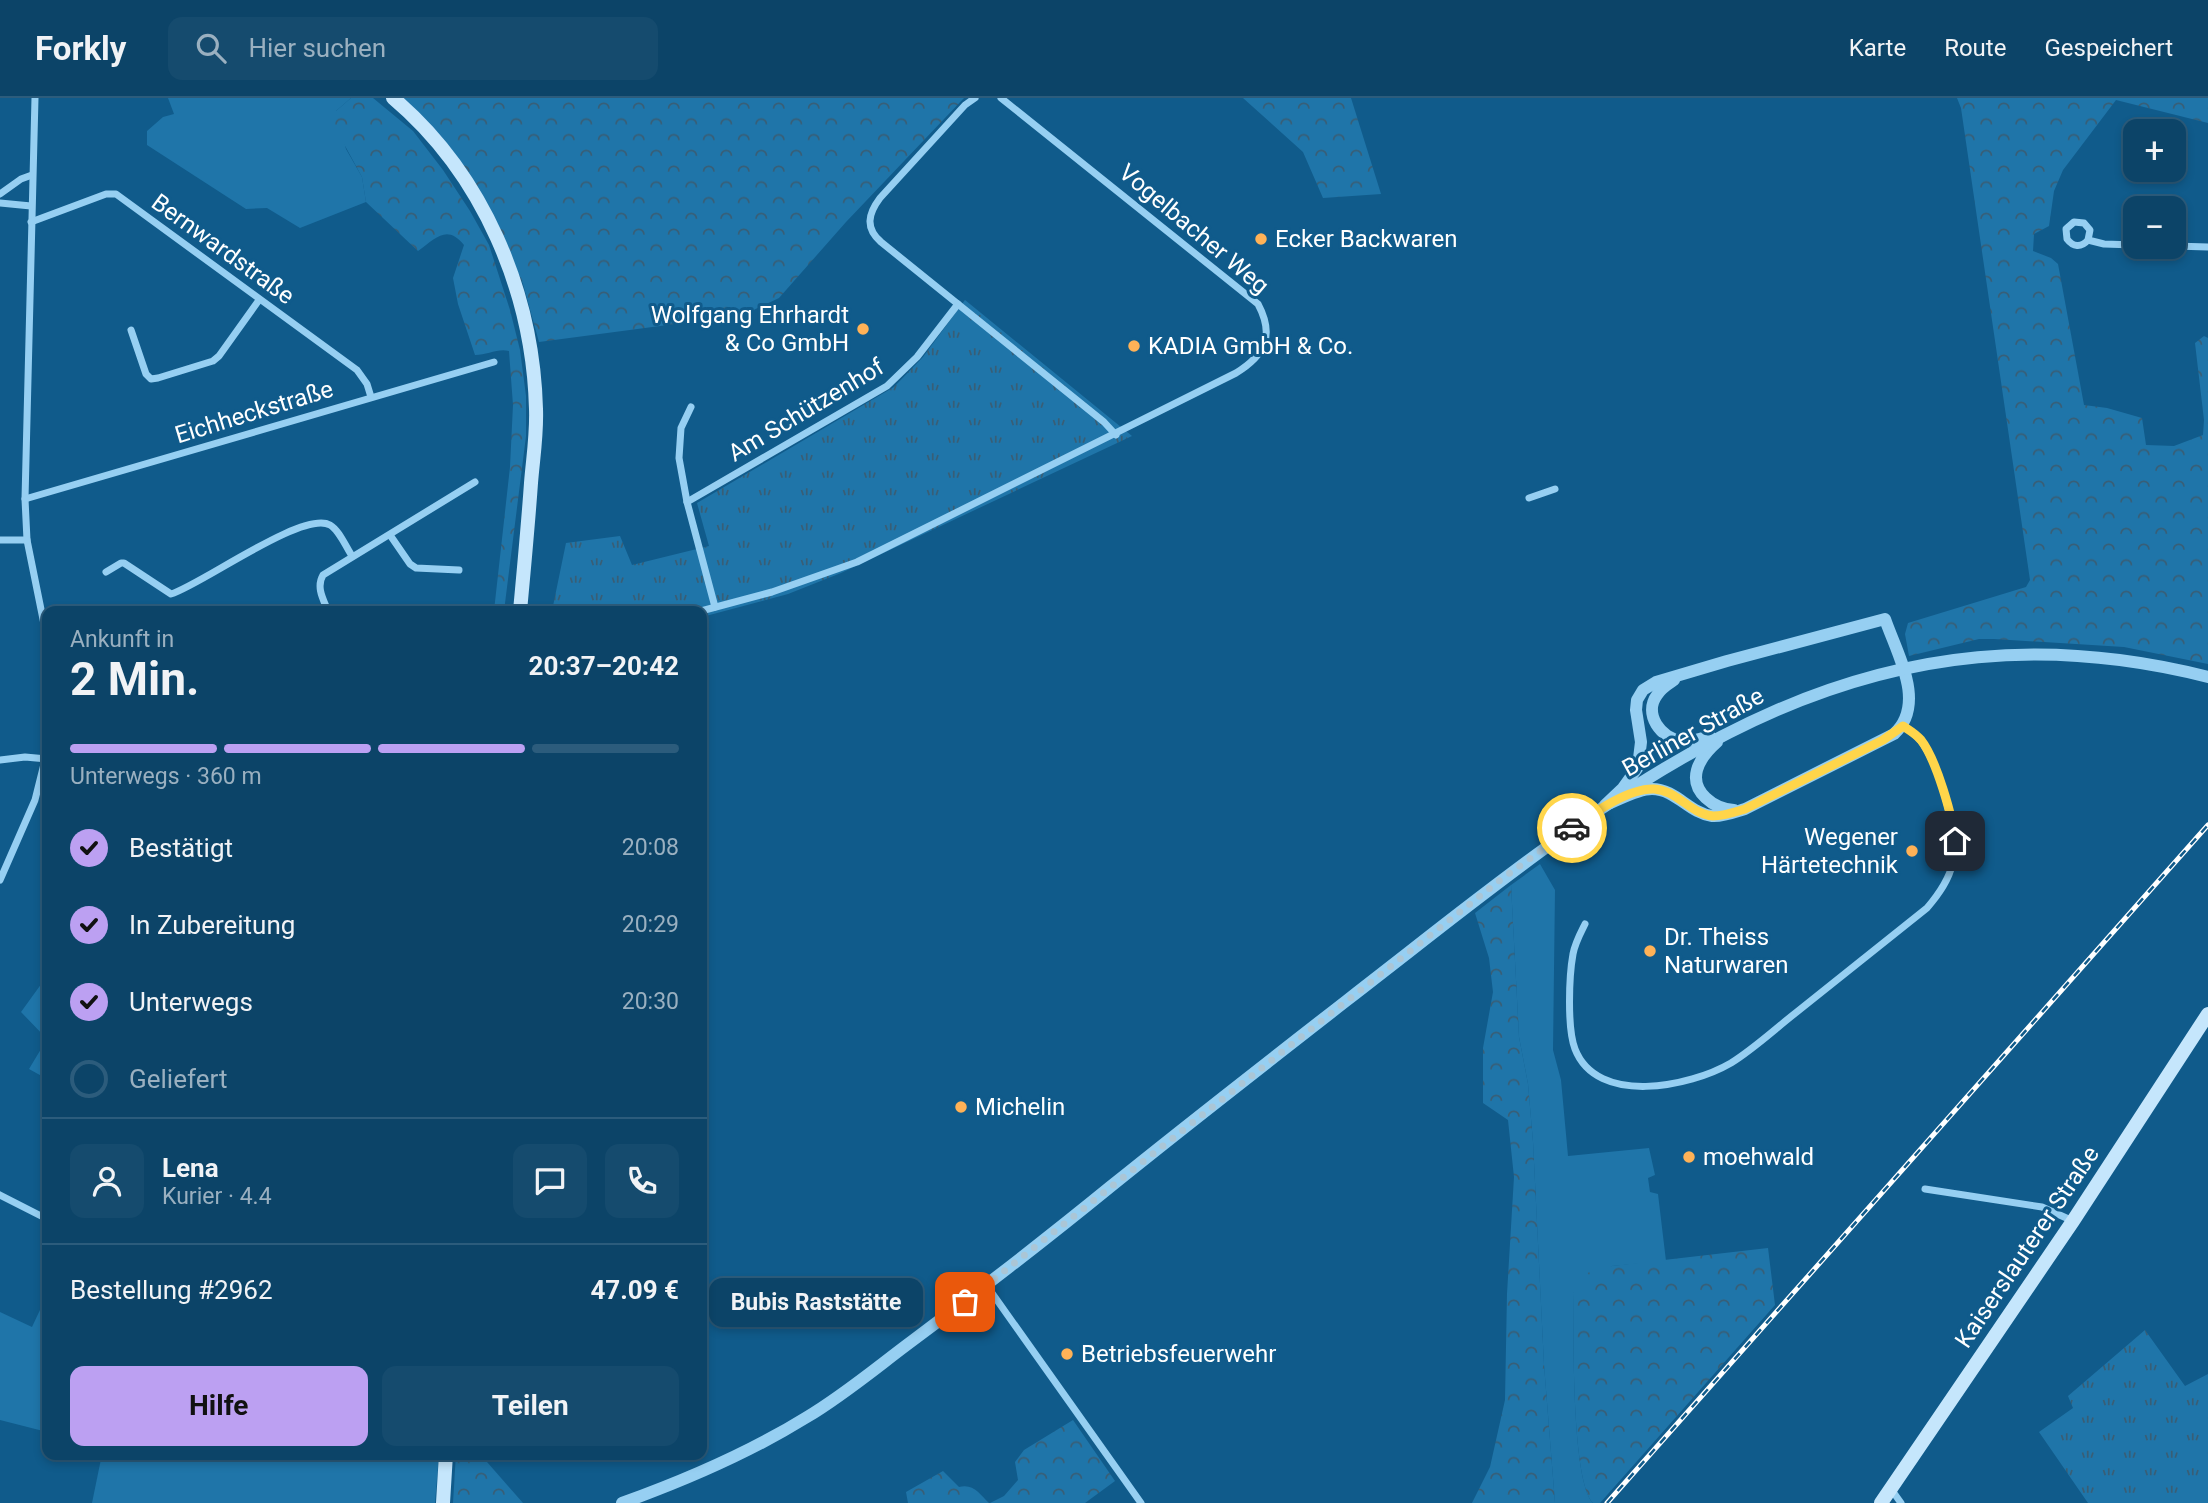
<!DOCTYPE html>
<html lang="de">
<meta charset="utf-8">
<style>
:root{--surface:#0c4468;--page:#154b6e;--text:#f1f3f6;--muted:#9ab0c0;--line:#2c5c7c;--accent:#bca0f2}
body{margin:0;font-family:Roboto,sans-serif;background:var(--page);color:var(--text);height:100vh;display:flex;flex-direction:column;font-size:26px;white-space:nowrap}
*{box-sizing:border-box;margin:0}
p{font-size:23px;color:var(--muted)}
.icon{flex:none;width:38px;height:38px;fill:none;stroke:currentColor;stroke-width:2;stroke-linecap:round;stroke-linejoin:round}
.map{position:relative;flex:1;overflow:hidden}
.drawer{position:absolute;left:42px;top:508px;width:665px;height:854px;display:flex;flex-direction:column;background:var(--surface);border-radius:14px;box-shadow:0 4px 10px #0003,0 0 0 2px var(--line)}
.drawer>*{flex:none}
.controls{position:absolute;left:2123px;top:21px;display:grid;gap:14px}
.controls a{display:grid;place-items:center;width:63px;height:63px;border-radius:14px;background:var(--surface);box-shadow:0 4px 10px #0003,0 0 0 2px var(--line);font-size:35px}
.pin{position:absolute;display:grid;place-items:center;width:60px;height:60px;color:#fff;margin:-30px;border-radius:14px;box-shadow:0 4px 10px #0006}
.courier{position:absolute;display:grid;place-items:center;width:70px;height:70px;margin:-35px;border:5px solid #ffd54a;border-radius:50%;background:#fff;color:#222;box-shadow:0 2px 9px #0007}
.bubble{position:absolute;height:49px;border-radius:14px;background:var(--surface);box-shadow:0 4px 10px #0003,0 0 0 2px var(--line);font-size:23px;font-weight:700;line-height:49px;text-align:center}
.headline em{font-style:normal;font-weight:700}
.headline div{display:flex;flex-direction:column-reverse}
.headline{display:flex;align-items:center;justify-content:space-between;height:119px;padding:0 28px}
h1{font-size:46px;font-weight:700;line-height:52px}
.bar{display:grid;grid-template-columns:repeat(4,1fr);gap:10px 7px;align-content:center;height:84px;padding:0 28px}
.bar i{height:9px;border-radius:5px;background:var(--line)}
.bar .current{background:var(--accent)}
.bar p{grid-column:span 4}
.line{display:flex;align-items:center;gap:18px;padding:0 28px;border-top:2px solid var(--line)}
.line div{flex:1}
.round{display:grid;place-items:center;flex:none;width:74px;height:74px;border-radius:14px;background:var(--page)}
ol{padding:0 28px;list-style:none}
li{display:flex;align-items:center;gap:21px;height:77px}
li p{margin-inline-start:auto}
li .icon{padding:7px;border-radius:50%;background:var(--accent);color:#111;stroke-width:4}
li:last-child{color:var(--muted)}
li i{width:38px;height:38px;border:4px solid var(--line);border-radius:50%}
.primary-button{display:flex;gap:14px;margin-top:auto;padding:14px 28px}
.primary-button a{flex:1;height:80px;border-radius:14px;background:var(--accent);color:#111;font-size:28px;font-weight:700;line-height:80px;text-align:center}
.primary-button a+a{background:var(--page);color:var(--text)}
header{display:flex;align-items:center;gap:42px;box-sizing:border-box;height:98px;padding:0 35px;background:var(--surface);border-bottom:2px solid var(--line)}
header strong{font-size:33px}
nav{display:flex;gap:38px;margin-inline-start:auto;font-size:24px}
.search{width:490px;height:63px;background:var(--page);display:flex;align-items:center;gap:18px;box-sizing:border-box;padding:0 24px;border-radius:14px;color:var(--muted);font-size:26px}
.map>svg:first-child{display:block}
</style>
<header>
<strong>Forkly</strong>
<div class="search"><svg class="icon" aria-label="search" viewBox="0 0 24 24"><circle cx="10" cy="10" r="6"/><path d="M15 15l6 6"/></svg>Hier suchen</div>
<nav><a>Karte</a><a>Route</a><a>Gespeichert</a></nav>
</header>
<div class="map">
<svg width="2208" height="1405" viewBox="0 0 2208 1405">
<defs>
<pattern id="forest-crowns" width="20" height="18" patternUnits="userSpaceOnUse" patternTransform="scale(1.75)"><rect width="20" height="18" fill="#1f75a9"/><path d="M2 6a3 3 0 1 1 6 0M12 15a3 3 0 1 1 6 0" fill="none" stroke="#385e76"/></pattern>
<pattern id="park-tufts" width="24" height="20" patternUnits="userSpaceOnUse" patternTransform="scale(1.75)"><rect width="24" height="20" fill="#1f75a9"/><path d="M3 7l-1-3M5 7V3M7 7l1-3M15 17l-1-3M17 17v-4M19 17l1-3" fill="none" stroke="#385e76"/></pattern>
</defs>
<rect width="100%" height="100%" fill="#105b8b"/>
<!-- green -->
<g fill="#1f75a9">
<path d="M168,0H351L336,13L346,51L362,79L366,104L300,130L267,110L246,111L147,47V33L163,19L174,16Z"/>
<path d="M1540,766L1555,792L1553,952L1561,982L1568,1058L1649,1050L1655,1077L1648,1080L1650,1094L1658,1096L1666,1163L1612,1168L1573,1195C1574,1232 1571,1382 1593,1405H1555L1544,1267L1533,1044L1528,986L1519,939L1511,787Z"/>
<path d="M47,878V981L29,971L47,941L21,914Z"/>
<path d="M47,1197V1334L0,1322V1214L32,1229Z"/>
<path d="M102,1356H439L435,1405H92Z"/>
</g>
<!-- forest -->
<g fill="url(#forest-crowns)">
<path d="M351,0H373L413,33L443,72L470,113L489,147L510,212L520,252L526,298V338L504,513H494L510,369L513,307L509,253C498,250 487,257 475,257L458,206L453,180L464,147C447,126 436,140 418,153L366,104L362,79L332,24L336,13Z"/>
<path d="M399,0H964L846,124L779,200L743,217L539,244L523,186L497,125Z"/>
<path d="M1243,0H1351L1381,96L1323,100L1303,54Z"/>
<path d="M1957,0H2208V25L2116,2L2063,72L2054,93L2049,128L2034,136L2033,153L2051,160L2058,166L2084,307L2107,310L2142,320L2146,347L2174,348L2203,337L2204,322L2195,245L2204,238L2208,240V566L2124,549L1994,541H1979L1909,558L1905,536L1908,525L2026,489L2030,482L1961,10Z"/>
<path d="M1511,787L1519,939L1528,986L1533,1044L1544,1267L1555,1405H1472L1490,1369L1505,1302L1507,1196L1514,1079L1508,1022L1483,1005V950L1493,894L1489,860L1475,815Z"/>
<path d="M1768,1150L1775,1207L1600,1405H1593C1571,1382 1574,1232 1573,1195L1580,1177L1612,1168Z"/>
<path d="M1073,1322L1115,1383L1085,1405H990L1004,1398L1018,1382L1015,1364L1024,1352Z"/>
<path d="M456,1356H480L523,1405H453Z"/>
<path d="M943,1373L959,1389C973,1385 980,1396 989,1405H908L906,1394Z"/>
</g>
<!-- park -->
<g fill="url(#park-tufts)">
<path d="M965,202L1132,338L841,475L788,496L702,519V513H552L566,445L620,438L632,467L709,448L697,405L894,289L923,259Z"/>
<path d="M2145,1232L2185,1288L2208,1276V1405H2088L2039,1334L2073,1310L2068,1298Z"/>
</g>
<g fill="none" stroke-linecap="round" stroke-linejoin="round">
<!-- minor -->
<g stroke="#96cff2" stroke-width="7">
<path d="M35,0L25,401L27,442L47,541"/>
<path d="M975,0L965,7L880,100C868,116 865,130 881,144L1104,324L1116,337"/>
<path d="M0,96L21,81L32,77"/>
<path d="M0,105L31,108"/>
<path d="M31,124L106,96H116L357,272L367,286L371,299"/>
<path d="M2088,142L2090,132L2084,125L2074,124L2066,131L2067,141C2073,149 2081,150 2088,142L2104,146L2135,147"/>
<path d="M2174,148L2208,149"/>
<path d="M131,232L146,276L151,281L158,280L213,263L219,258L259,202"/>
<path d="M691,309L681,330L679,360L687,404L715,509"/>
<path d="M1529,400L1555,391"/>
<path d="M25,401L494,264"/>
<path d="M687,404L887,288L917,259L958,206"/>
<path d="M390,437L410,466L416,470L459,472"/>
<path d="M0,442H27"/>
<path d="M106,474L121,465H124L171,496C201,487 303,412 330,427C339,432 346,449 352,458"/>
<path d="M328,513C323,501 316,489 323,477L475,384"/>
<path d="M701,513L772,494L857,464L1236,275C1265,257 1275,238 1258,206L1001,0"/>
<path d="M0,662L25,659L47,661"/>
<path d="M0,782L35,702L47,654"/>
<path d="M1585,826C1580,836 1575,845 1573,856C1569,878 1567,930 1575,951C1597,1008 1690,989 1731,965C1755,950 1776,930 1798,913C1841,879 1884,844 1927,810C1939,796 1949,782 1953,764C1959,736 1939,669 1923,646C1918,638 1911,633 1903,628"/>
<path d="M1925,1091L2042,1109L2073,1123"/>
<path d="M0,1097L47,1121"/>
<path d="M987,1188L1141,1405"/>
<path d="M1891,1391L1901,1405"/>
</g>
<!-- tertiary -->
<g stroke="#96cff2" stroke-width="12">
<path d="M1885,521C1897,556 1927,606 1894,636L1745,711C1735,714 1723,719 1712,718C1689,715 1676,691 1652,691C1637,691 1619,702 1605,707L1623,690L1638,669L1641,644L1636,612L1637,602L1643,592L1656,584L1727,563Z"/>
<path d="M1674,582C1668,586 1661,590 1657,597C1643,616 1661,641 1682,643C1691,644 1700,641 1710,638"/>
<path d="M1717,644C1709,651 1700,661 1697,672C1691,694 1714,711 1734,712"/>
<path d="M622,1405C686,1382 749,1355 807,1319C844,1297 877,1269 912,1243C979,1193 1045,1142 1110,1089C1209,1009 1309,932 1409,854C1656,660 1876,495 2208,579"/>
</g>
<!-- secondary -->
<g stroke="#c5e6fc" stroke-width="14">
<path d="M393,0C483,76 533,194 536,311C537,336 533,360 531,385C528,428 524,470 520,513"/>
<path d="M443,1405L446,1356"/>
<path d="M1881,1405L2073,1123L2208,916"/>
</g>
<defs>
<path id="rail" d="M1607,1405L2208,727"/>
</defs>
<!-- rail casing -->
<use href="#rail" stroke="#fff" stroke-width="5"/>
<!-- rail -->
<use href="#rail" stroke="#105b8b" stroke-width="2.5" stroke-dasharray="8" stroke-linecap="butt"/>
</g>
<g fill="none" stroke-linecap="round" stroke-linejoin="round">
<!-- done -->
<path stroke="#abc6d6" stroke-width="7" stroke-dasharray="0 12.6" d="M965,1204L1499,783L1572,730"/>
<!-- route -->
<path stroke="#ffd54a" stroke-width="9" d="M1572,730C1592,716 1628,690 1654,691C1677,692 1690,716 1713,718C1723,718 1735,714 1745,711L1883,642L1903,628C1909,632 1916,636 1921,642C1936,661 1953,719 1955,743"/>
</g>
<!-- markers -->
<g fill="#ffb257" stroke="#105b8b" stroke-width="2.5">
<circle cx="1261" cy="141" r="7"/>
<circle cx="863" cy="231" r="7"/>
<circle cx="1134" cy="248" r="7"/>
<circle cx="1912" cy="753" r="7"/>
<circle cx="1650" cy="853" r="7"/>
<circle cx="961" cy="1009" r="7"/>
<circle cx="1689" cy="1059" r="7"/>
<circle cx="1067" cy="1256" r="7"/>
</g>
<g text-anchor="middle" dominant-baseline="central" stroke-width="6" stroke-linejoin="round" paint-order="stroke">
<!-- street labels -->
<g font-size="24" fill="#fff" stroke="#105b8b">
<text transform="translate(1194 131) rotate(40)">Vogelbacher Weg</text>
<text transform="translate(223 151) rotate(36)">Bernwardstraße</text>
<text transform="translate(806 312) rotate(-31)">Am Schützenhof</text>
<text transform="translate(254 314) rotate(-17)">Eichheckstraße</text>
<text transform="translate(1693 634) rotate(-29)">Berliner Straße</text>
<text transform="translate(2027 1149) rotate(-56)">Kaiserslauterer Straße</text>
</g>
<!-- poi labels -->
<g font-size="24" fill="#fff" stroke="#105b8b" text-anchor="start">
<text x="1275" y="141">Ecker Backwaren</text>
<text x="849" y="217" text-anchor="end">Wolfgang Ehrhardt<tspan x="849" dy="28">&amp; Co GmbH</tspan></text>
<text x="1148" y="248">KADIA GmbH &amp; Co.</text>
<text x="1898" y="739" text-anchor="end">Wegener<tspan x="1898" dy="28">Härtetechnik</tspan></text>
<text x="1664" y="839">Dr. Theiss<tspan x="1664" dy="28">Naturwaren</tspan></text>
<text x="975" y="1009">Michelin</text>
<text x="1703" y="1059">moehwald</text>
<text x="1081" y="1256">Betriebsfeuerwehr</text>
</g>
</g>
</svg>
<div class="controls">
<a>+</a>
<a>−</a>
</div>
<div class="pin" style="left:965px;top:1204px;background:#ea580c"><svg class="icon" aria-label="bag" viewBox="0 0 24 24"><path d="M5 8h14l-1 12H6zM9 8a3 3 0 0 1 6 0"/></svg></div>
<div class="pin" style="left:1955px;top:743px;background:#1f2937"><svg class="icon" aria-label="home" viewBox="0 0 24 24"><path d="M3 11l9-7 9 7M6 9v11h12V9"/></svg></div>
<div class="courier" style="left:1572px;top:730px"><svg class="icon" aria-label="car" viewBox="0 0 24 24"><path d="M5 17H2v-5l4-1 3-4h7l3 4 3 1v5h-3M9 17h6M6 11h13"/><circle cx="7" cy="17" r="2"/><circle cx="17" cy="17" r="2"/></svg></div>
<div class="bubble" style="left:709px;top:1180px;width:214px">Bubis Raststätte</div>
<section class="drawer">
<div class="headline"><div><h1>2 Min.</h1><p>Ankunft in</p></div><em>20:37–20:42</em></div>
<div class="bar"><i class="current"></i><i class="current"></i><i class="current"></i><i></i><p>Unterwegs · 360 m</p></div>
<ol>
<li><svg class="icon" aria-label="check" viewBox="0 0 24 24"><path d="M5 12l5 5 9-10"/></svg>Bestätigt<p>20:08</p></li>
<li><svg class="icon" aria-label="check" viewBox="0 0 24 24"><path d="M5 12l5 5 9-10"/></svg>In Zubereitung<p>20:29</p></li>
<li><svg class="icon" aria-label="check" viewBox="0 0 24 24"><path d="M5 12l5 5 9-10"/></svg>Unterwegs<p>20:30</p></li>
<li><i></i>Geliefert</li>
</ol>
<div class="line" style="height:126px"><a class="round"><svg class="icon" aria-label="person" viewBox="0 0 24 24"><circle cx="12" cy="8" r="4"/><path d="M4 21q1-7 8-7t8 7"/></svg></a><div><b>Lena</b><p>Kurier · 4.4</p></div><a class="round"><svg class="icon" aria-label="chat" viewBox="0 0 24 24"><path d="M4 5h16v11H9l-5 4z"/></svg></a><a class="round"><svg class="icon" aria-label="phone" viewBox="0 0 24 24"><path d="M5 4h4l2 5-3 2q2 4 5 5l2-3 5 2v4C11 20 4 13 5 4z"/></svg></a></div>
<div class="line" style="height:91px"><div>Bestellung #2962</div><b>47.09 €</b></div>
<div class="primary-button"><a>Hilfe</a><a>Teilen</a></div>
</section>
</div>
